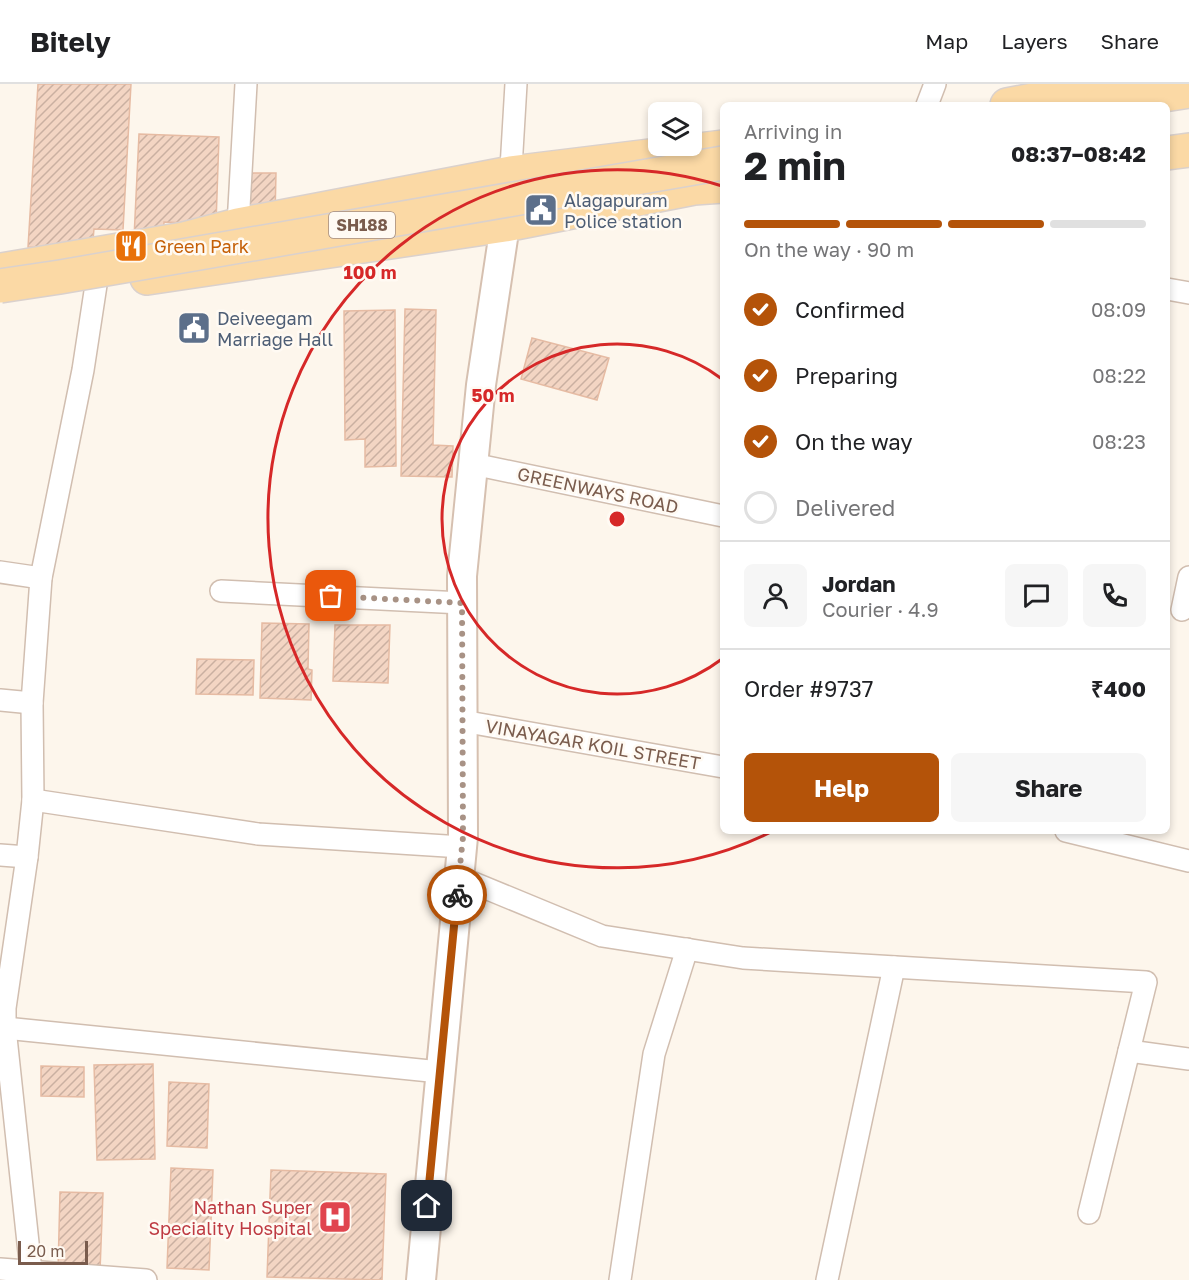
<!DOCTYPE html>
<meta charset="utf-8">
<style>
:root{--surface:#fff;--page:#f6f6f6;--text:#202124;--muted:#757577;--line:#e0e0e0;--accent:#b45309}
body{margin:0;font-family:"Golos Text",sans-serif;background:var(--page);color:var(--text);height:100vh;display:flex;flex-direction:column;font-size:22px;white-space:nowrap}
*{box-sizing:border-box;margin:0}
p{font-size:20px;color:var(--muted)}
.icon{flex:none;width:33px;height:33px;fill:none;stroke:currentColor;stroke-width:2;stroke-linecap:round;stroke-linejoin:round}
.map{position:relative;flex:1;overflow:hidden}
.side{position:absolute;left:720px;top:18px;width:450px;height:732px;display:flex;flex-direction:column;background:var(--surface);border-radius:9px;box-shadow:0 3px 9px #0003}
.side>*{flex:none}
.tools{position:absolute;left:648px;top:18px;display:grid;gap:12px}
.tools a{display:grid;place-items:center;width:54px;height:54px;border-radius:9px;background:var(--surface);box-shadow:0 3px 9px #0003;font-size:30px}
.scale{position:absolute;left:18px;bottom:15px;width:70px;box-sizing:border-box;padding-left:6px;border:3px solid #7a5c4d;border-top:0;font-size:16px;line-height:21px;white-space:nowrap;color:#7a5c4d;-webkit-text-stroke:4px #fffaf3;paint-order:stroke}
.pin{position:absolute;display:grid;place-items:center;width:51px;height:51px;color:#fff;margin:-26px;border-radius:12px;box-shadow:0 3px 9px #0006}
.courier{position:absolute;display:grid;place-items:center;width:60px;height:60px;margin:-30px;border:4px solid #b45309;border-radius:50%;background:#fff;color:#222;box-shadow:0 2px 8px #0007}
.head em{font-style:normal;font-weight:700}
.head div{display:flex;flex-direction:column-reverse}
.head{display:flex;align-items:center;justify-content:space-between;height:102px;padding:0 24px}
h1{font-size:39px;font-weight:700;line-height:45px}
.bar{display:grid;grid-template-columns:repeat(4,1fr);gap:9px 6px;align-content:center;height:72px;padding:0 24px}
.bar i{height:8px;border-radius:4px;background:var(--line)}
.bar .on{background:var(--accent)}
.bar p{grid-column:span 4}
.line{display:flex;align-items:center;gap:15px;padding:0 24px;border-top:2px solid var(--line)}
.line div{flex:1}
.round{display:grid;place-items:center;flex:none;width:63px;height:63px;border-radius:9px;background:var(--page)}
ol{padding:0 24px;list-style:none}
li{display:flex;align-items:center;gap:18px;height:66px}
li p{margin-inline-start:auto}
li .icon{padding:6px;border-radius:50%;background:var(--accent);color:#fff;stroke-width:4}
li:last-child{color:var(--muted)}
li i{width:33px;height:33px;border:3px solid var(--line);border-radius:50%}
.cta{display:flex;gap:12px;margin-top:auto;padding:12px 24px}
.cta a{flex:1;height:69px;border-radius:9px;background:var(--accent);color:#fff;font-size:24px;font-weight:700;line-height:69px;text-align:center}
.cta a+a{background:var(--page);color:var(--text)}
header{display:flex;align-items:center;gap:36px;box-sizing:border-box;height:84px;padding:0 30px;background:var(--surface);border-bottom:2px solid var(--line)}
header strong{font-size:28px}
nav{display:flex;gap:33px;margin-inline-start:auto;font-size:21px}
.map>svg:first-child{display:block}
</style>
<header>
<strong>Bitely</strong>
<nav><a>Map</a><a>Layers</a><a>Share</a></nav>
</header>
<div class="map">
<svg width="1189" height="1196" viewBox="0 0 1189 1196">
<defs>
<pattern id="building-hatch" width="6" height="6" patternUnits="userSpaceOnUse" patternTransform="scale(1.5)"><rect width="6" height="6" fill="#f3d5c3"/><path d="M-1 1l2-2M0 6l6-6M5 7l2-2" fill="none" stroke="#cab0a1"/></pattern>
</defs>
<rect width="100%" height="100%" fill="#fdf6ec"/>
<!-- building -->
<g fill="url(#building-hatch)" stroke="#e6bba3" stroke-width="1.5">
<path d="M38,0H131L123,146L94,145L92,167L28,163Z"/>
<path d="M139,50L219,53L216,140L164,138L163,155L134,154Z"/>
<path d="M245,89H276L275,132L244,131Z"/>
<path d="M405,225L436,226L433,361L453,362L452,393L401,392Z"/>
<path d="M395,226L396,382L365,383V355L345,356L344,227Z"/>
<path d="M532,254L609,274L597,316L521,295Z"/>
<path d="M262,539L309,540L308,585L312,586L311,616L260,614Z"/>
<path d="M335,541H390L388,599L333,597Z"/>
<path d="M197,575L254,576L253,611L196,610Z"/>
<path d="M153,980L155,1075L97,1076L94,981Z"/>
<path d="M41,982L84,983V1013L41,1012Z"/>
<path d="M169,998L209,1000L207,1064L167,1062Z"/>
<path d="M171,1084L213,1086L209,1186L167,1184Z"/>
<path d="M271,1086L386,1090L382,1196L267,1193Z"/>
<path d="M60,1108L103,1109L100,1187L58,1186Z"/>
</g>
<g fill="none" stroke-linecap="round" stroke-linejoin="round">
<defs>
<g id="street">
<path d="M927,21L935,0"/>
<path d="M510,101L516,0"/>
<path d="M238,141L246,0"/>
<path d="M1167,205L1189,209"/>
<path d="M473,380L723,432"/>
<path d="M0,488L41,494"/>
<path d="M221,507L462,519"/>
<path d="M1182,526L1189,493"/>
<path d="M0,616L32,619"/>
<path d="M462,637L723,683"/>
<path d="M33,716L258,750L462,763"/>
<path d="M1066,747L1189,777"/>
<path d="M0,771L27,773"/>
<path d="M459,793L602,852L743,874L1146,898L1089,1129"/>
<path d="M5,944L440,988"/>
<path d="M1129,967L1189,975"/>
<path d="M0,1185L146,1196"/>
<path d="M32,1196L5,944V924L27,773L33,716L32,619L41,494L83,286L96,201"/>
<path d="M620,1196L654,970L687,865"/>
<path d="M827,1196L894,883"/>
</g>
<path id="secondary" d="M421,1196L463,753L462,492L481,301L505,141"/>
<g id="primary">
<path d="M1007,21L1116,0"/>
<path d="M1100,21L1189,7"/>
<path d="M1167,69L1189,66"/>
<path d="M2,186L184,155L238,141L511,89L723,63"/>
<path d="M147,194L505,141L694,104L723,102"/>
</g>
</defs>
<!-- street casing -->
<use href="#street" stroke="#d1beb0" stroke-width="24"/>
<!-- secondary casing -->
<use href="#secondary" stroke="#d6c0b0" stroke-width="32"/>
<!-- primary casing -->
<use href="#primary" stroke="#dad1cd" stroke-width="36"/>
<!-- street -->
<use href="#street" stroke="#fff" stroke-width="21"/>
<!-- secondary -->
<use href="#secondary" stroke="#fff" stroke-width="28"/>
<!-- primary -->
<use href="#primary" stroke="#fbd9a5" stroke-width="33"/>
<defs>
<path id="primary-bridge" d="M0,202L60,193L723,79"/>
</defs>
<!-- primary-bridge casing -->
<use href="#primary-bridge" stroke="#dad1cd" stroke-width="36" stroke-linecap="butt"/>
<!-- primary-bridge -->
<use href="#primary-bridge" stroke="#fbd9a5" stroke-width="33"/>
</g>
<g fill="none" stroke-linecap="round" stroke-linejoin="round">
<!-- done -->
<path stroke="#a89285" stroke-width="6" stroke-dasharray="0 10.8" d="M331,512L462,519L463,753L457,811"/>
<!-- route -->
<path stroke="#b45309" stroke-width="8" d="M427,1122L457,811"/>
</g>
<!-- distance rings -->
<g fill="none" stroke="#d62828" stroke-width="3">
<path d="M722 575A175 175 0 1 1 722 295"/>
<path d="M773 747A349 349 0 1 1 722 102"/>
</g>
<!-- icons -->
<defs>
<symbol id="civic-square" viewBox="-11 -11 22 22"><rect x="-9" y="-9" width="18" height="18" rx="4" fill="#5c6f8a" stroke="#fffaf3"/><path d="M-.6-6.5H3V-4.5H.6V-3L4-1V1h2V6H-6V1h2V-1L-.6-3ZM-1.2 2.5V6h2.4V2.5Z" fill="#fff"/></symbol>
<symbol id="restaurant-square" viewBox="-11 -11 22 22"><rect x="-9" y="-9" width="18" height="18" rx="4" fill="#e8710a" stroke="#fffaf3"/><path d="M-5-6h1v4h1v-4h1v4h1v-4h1v5L-1.5 .5V6h-2V.5L-5-1ZM5-6V6H3V1.5H1.5Q1.5-4 5-6Z" fill="#fff"/></symbol>
<symbol id="hospital-square" viewBox="-11 -11 22 22"><rect x="-9" y="-9" width="18" height="18" rx="4" fill="#e0444e" stroke="#fffaf3"/><path d="M-5-5h3v3.5h4V-5h3V5h-3V1.5h-4V5h-3Z" fill="#fff"/></symbol>
</defs>
<g fill-rule="evenodd">
<use href="#civic-square" x="522" y="107" width="38" height="38"/>
<use href="#restaurant-square" x="112" y="143" width="38" height="38"/>
<use href="#civic-square" x="175" y="225" width="38" height="38"/>
<use href="#hospital-square" x="316" y="1114" width="38" height="38"/>
</g>
<g text-anchor="middle" dominant-baseline="central" stroke-width="5" stroke-linejoin="round" paint-order="stroke">
<!-- shield labels -->
<rect fill="#fffaf3" stroke="#a28b7f" stroke-width="1.5" x="329" y="128" width="66" height="26" rx="4.5"/>
<g font-size="16" font-weight="bold" fill="#7a5c4d">
<text x="362" y="141">SH188</text>
</g>
<!-- service labels -->
<g font-size="18" fill="#4e5e75" stroke="#fffaf3" text-anchor="start">
<text x="564" y="116">Alagapuram<tspan x="564" dy="21">Police station</tspan></text>
<text x="217" y="234">Deiveegam<tspan x="217" dy="21">Marriage Hall</tspan></text>
</g>
<!-- food labels -->
<g font-size="18" fill="#c56008" stroke="#fffaf3" text-anchor="start">
<text x="154" y="162">Green Park</text>
</g>
<!-- street labels -->
<g font-size="18" fill="#7a5c4d" stroke="#fffaf3">
<text transform="translate(598 406) rotate(12)">GREENWAYS ROAD</text>
<text transform="translate(593 660) rotate(10)">VINAYAGAR KOIL STREET</text>
</g>
<!-- health labels -->
<g font-size="18" fill="#be3a42" stroke="#fffaf3" text-anchor="end">
<text x="312" y="1123">Nathan Super<tspan x="312" dy="21">Speciality Hospital</tspan></text>
</g>
</g>
<circle cx="617" cy="435" r="9" fill="#d62828" stroke="#fffaf3" stroke-width="3"/>
<g font-size="18" text-anchor="middle" font-weight="bold" fill="#d62828" stroke="#fffaf3" stroke-width="5" stroke-linejoin="round" paint-order="stroke">
<text x="370" y="195">100 m</text>
<text x="493" y="318">50 m</text>
</g>
</svg>
<div class="tools">
<a><svg class="icon" aria-label="layers" viewBox="0 0 24 24"><path d="M12 4l9 5-9 5-9-5zM3 14l9 5 9-5"/></svg></a>
</div>
<div class="scale">20 m</div>
<div class="pin" style="left:331px;top:512px;background:#ea580c"><svg class="icon" aria-label="bag" viewBox="0 0 24 24"><path d="M5 8h14l-1 12H6zM9 8a3 3 0 0 1 6 0"/></svg></div>
<div class="pin" style="left:427px;top:1122px;background:#1f2937"><svg class="icon" aria-label="home" viewBox="0 0 24 24"><path d="M3 11l9-7 9 7M6 9v11h12V9"/></svg></div>
<div class="courier" style="left:457px;top:811px"><svg class="icon" aria-label="bike" viewBox="0 0 24 24"><circle cx="6" cy="16" r="4"/><circle cx="18" cy="16" r="4"/><path d="M6 16l4-8h5l3 8M10 8l3 8H6M13 5h3"/></svg></div>
<section class="side">
<div class="head"><div><h1>2 min</h1><p>Arriving in</p></div><em>08:37–08:42</em></div>
<div class="bar"><i class="on"></i><i class="on"></i><i class="on"></i><i></i><p>On the way · 90 m</p></div>
<ol>
<li><svg class="icon" aria-label="check" viewBox="0 0 24 24"><path d="M5 12l5 5 9-10"/></svg>Confirmed<p>08:09</p></li>
<li><svg class="icon" aria-label="check" viewBox="0 0 24 24"><path d="M5 12l5 5 9-10"/></svg>Preparing<p>08:22</p></li>
<li><svg class="icon" aria-label="check" viewBox="0 0 24 24"><path d="M5 12l5 5 9-10"/></svg>On the way<p>08:23</p></li>
<li><i></i>Delivered</li>
</ol>
<div class="line" style="height:108px"><a class="round"><svg class="icon" aria-label="person" viewBox="0 0 24 24"><circle cx="12" cy="8" r="4"/><path d="M4 21q1-7 8-7t8 7"/></svg></a><div><b>Jordan</b><p>Courier · 4.9</p></div><a class="round"><svg class="icon" aria-label="chat" viewBox="0 0 24 24"><path d="M4 5h16v11H9l-5 4z"/></svg></a><a class="round"><svg class="icon" aria-label="phone" viewBox="0 0 24 24"><path d="M5 4h4l2 5-3 2q2 4 5 5l2-3 5 2v4C11 20 4 13 5 4z"/></svg></a></div>
<div class="line" style="height:78px"><div>Order #9737</div><b>₹400</b></div>
<div class="cta"><a>Help</a><a>Share</a></div>
</section>
</div>
